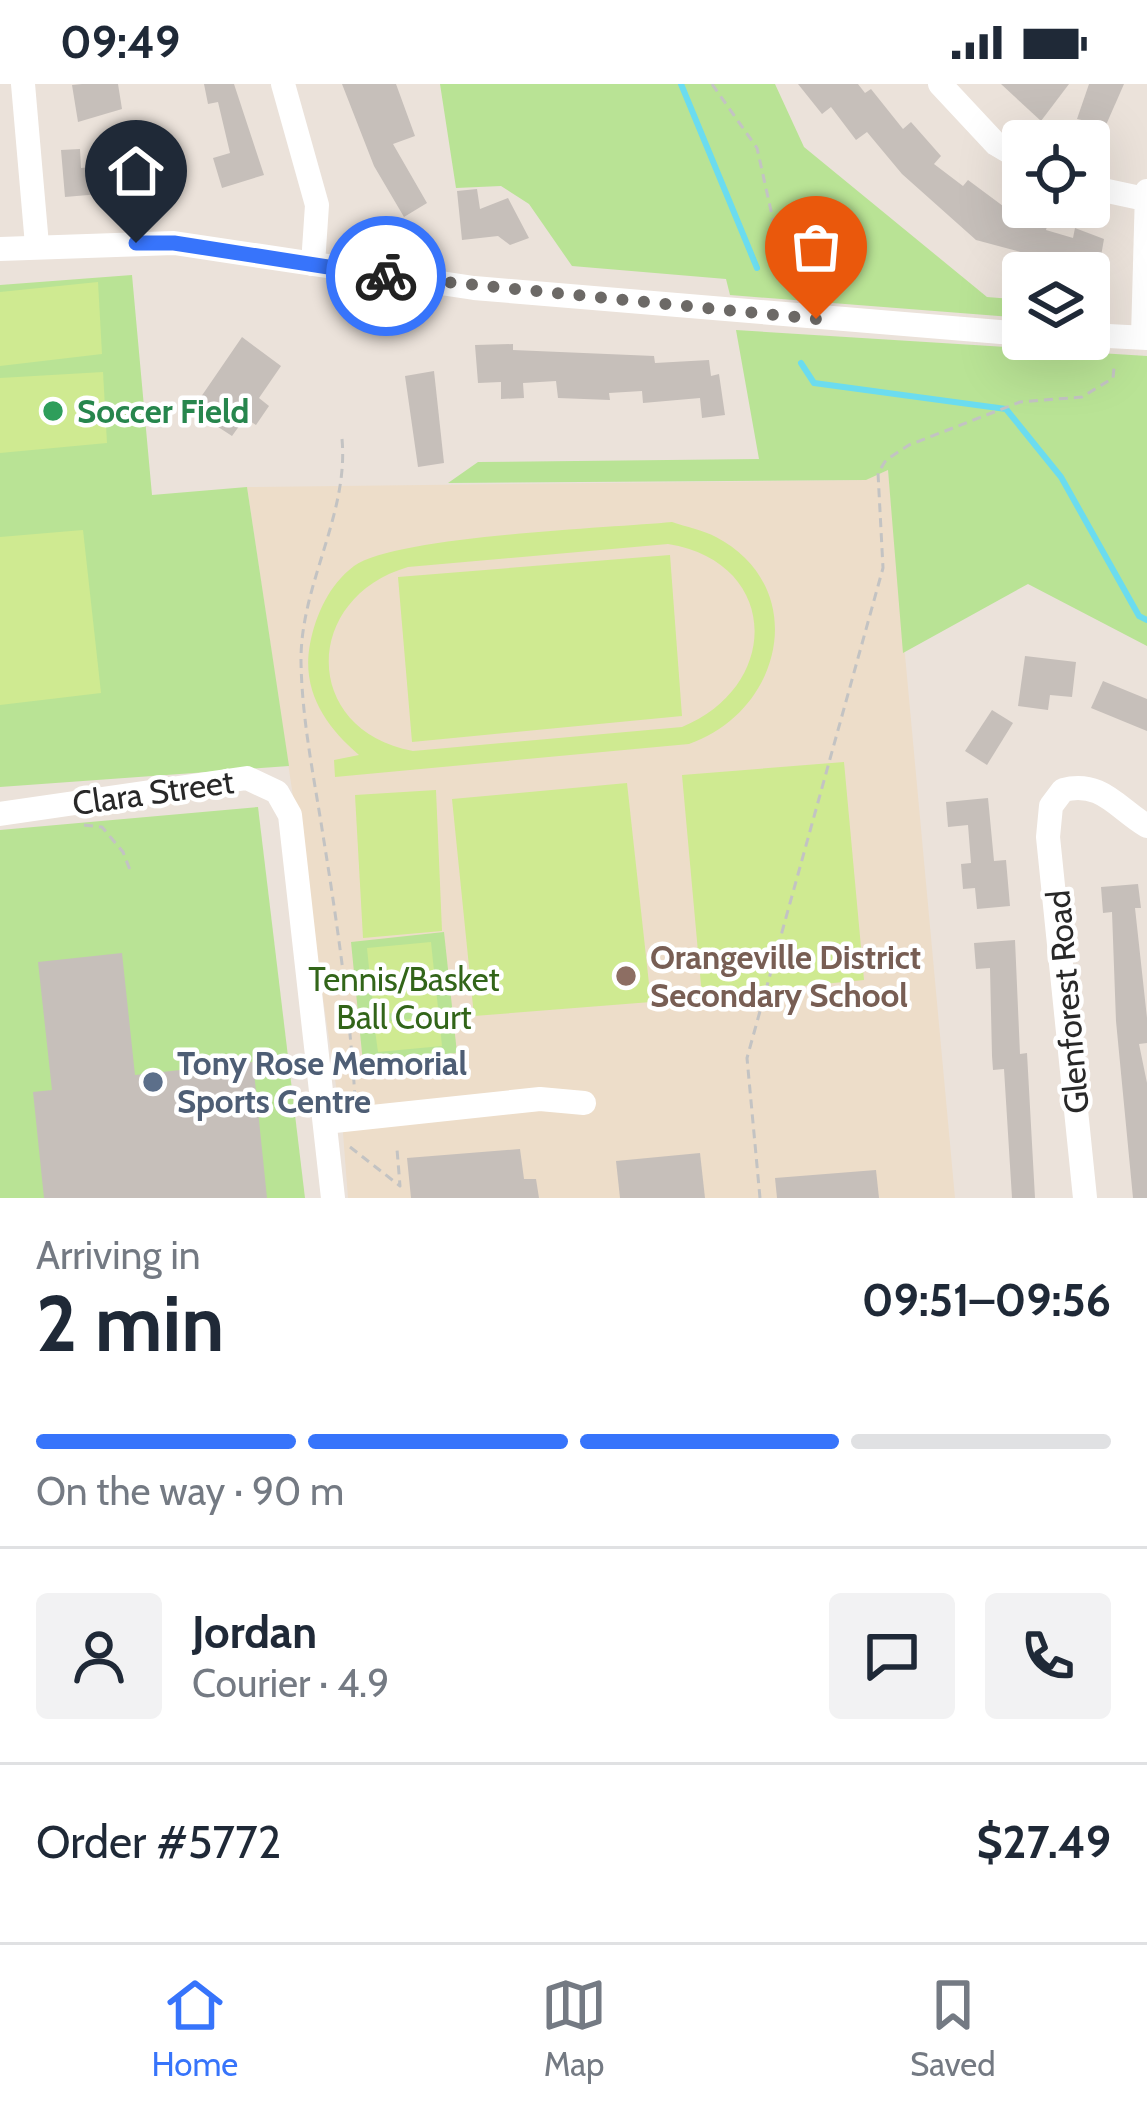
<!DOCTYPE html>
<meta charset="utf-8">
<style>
:root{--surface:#fff;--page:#f2f2f3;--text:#1f2937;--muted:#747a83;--line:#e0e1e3;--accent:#3774fb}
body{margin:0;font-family:Cabin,sans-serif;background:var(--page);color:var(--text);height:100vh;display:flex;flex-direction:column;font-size:45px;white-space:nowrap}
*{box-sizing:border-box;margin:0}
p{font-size:39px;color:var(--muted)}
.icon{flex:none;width:66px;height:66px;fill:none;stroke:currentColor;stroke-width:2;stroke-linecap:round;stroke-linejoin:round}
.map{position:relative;height:1114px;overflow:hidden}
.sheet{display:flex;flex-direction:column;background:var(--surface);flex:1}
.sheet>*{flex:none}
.fabs{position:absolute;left:1002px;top:36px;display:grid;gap:24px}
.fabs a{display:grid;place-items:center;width:108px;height:108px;border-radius:12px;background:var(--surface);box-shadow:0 12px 48px #0002;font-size:60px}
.pin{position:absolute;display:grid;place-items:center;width:102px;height:102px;color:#fff;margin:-123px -51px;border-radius:50% 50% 50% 0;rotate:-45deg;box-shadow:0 0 12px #0007}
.pin .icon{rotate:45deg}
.courier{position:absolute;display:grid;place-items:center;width:120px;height:120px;margin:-60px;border:9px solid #3774fb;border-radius:50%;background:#fff;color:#222;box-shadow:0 3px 15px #0007}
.headline em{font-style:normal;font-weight:700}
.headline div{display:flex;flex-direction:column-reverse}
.headline{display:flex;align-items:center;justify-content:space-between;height:204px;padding:0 36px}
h1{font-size:78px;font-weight:700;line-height:90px}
.bar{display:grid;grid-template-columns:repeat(4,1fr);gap:18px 12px;align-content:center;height:144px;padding:0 36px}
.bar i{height:15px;border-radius:9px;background:var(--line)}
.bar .current{background:var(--accent)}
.bar p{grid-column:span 4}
.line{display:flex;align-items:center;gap:30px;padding:0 36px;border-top:3px solid var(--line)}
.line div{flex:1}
.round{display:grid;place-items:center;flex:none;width:126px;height:126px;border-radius:12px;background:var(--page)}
.status{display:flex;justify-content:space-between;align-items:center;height:84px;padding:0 60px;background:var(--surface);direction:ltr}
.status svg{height:33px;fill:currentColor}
.menu{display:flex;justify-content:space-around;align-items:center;height:168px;border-top:3px solid var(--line);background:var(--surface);font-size:33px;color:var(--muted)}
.menu a{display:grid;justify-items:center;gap:6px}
.menu .current{color:var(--accent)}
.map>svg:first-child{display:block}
</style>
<div class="status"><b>09:49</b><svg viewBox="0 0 49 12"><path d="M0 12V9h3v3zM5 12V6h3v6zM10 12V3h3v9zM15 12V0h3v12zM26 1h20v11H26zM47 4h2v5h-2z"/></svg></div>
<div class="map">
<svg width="1147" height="1114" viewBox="0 0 1147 1114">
<rect width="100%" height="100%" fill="#ebe2da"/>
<!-- education -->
<path fill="#edddc9" d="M888,386L955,1114H348L343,1049L247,403L865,396Z"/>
<!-- green -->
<g fill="#b9e395">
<path d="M440,0H775L804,63L987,213L1023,216V234L730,211L726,195L572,182L529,120L501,102L456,104Z"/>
<path d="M132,191L152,411L247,403L289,682L0,703V201Z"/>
<path d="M736,246L1147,272V562L1028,500L903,569L888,386L866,396L448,399L478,378L759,375Z"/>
<path d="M258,723L305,1114H0V746Z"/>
<path d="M444,848L457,969L363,979L351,858Z"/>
</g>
<!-- pitch -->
<g fill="#cfea91" fill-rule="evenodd">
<path d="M98,198L102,270L0,282V208Z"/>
<path d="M103,288L107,359L0,369V294Z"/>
<path d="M672,438C686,443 703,446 716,453C812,504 782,628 689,660L335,693L334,676L359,671C326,643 301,607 310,560C316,530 329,501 354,482C395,452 610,444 672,438ZM668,460C780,478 782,602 682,643L413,667C301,646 302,514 408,483Z"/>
<path d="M83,446L101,609L0,621V453Z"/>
<path d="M670,471L682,632L412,658L398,493Z"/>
<path d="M844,678L864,896L702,912L682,691Z"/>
<path d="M627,699L651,918L474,932L452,715Z"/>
<path d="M436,706L442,847L363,854L355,711Z"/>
<path d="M431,858L434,887L370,894L367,864Z"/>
<path d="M435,895L438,924L374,931L371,901Z"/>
<path d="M439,932L442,962L378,968L374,939Z"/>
</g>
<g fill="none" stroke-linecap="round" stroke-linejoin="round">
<!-- stream -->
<g stroke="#6bdcef" stroke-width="6">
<path d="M681,0L757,184"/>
<path d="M801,279L814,299L1006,325L1061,393L1139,532L1147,536"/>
</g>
</g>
<!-- building -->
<g fill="#c6bfba">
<path d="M82,0H118L122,25L78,38L72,1Z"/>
<path d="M204,0H234L264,91L222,104L213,74L230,69L218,18L208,20Z"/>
<path d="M342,0H396L415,52L393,60L427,119L404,133L374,82Z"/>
<path d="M798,0H858L865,9L871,5L903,45L911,38L941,72L934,80L963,102L968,96L1003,122L1005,117L1049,136L1046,146L1073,154L1075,144L1104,155L1098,189L976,156L902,90L867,48L856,56L831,23L822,30Z"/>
<path d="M1001,0H1069L1041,37Z"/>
<path d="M1089,0H1124L1106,41L1077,35Z"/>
<path d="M130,60L132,81L142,80V87L179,82L181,103L65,113L61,66L80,65L81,84L109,81L108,62Z"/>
<path d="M477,105L480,125L508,114L529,154L510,161L498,152L462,156L457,107Z"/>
<path d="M242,253L281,282L259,314L269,322L256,341L245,334L232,352L192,326Z"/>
<path d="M513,260V266L654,272L655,279L709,276L711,292L719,290L725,331L702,334L700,314L643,319L642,307L609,309L610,316L558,314L556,297L523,299L524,314L501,315V298L478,299L475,261Z"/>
<path d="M434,287L444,379L418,383L405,292Z"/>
<path d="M1025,572L1076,578L1072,613L1050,611L1048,626L1018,622Z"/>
<path d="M1103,597L1147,615V647L1091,624Z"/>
<path d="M992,626L1013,639L987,681L965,667Z"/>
<path d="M988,714L994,777L1006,776L1010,822L977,825L975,804L963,805L961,780L971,779L968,741L948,743L946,718Z"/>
<path d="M1138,800L1141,824H1135L1147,934V959L1139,960L1147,999V1114H1133L1116,937L1112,828L1103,829L1101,803Z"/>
<path d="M1015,856L1020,970L1027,969L1035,1114H1012L1004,985L993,986L992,972L990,884L976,885L974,859Z"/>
<path d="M122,869L135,991L253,978L267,1114H44L33,1008L52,1006L38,878Z"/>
<path d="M520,1065L524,1095H536L539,1114H411L407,1074Z"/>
<path d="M700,1069L705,1114H620L616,1077Z"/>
<path d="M876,1086L879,1114H777L775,1094Z"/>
</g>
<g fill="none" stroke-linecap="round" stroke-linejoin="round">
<!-- path -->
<g stroke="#c3c3c3" stroke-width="3" stroke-dasharray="9 6" stroke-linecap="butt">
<path d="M712,0L757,64L788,203"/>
<path d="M342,355C349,431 300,501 301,578C302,637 314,693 323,751C337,838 350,927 355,1015"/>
<path d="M84,741L102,743L123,768L130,786"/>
<path d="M350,1063L400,1102L397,1065"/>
<path d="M760,1114L747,974L883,484L878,389L886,376L909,361L1020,318L1082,313L1113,294L1114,284"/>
</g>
<!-- minor -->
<g stroke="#fff" stroke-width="24">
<path d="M23,0L37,161"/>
<path d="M283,0L317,121L313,180"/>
<path d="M940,0L996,60L1023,76"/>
<path d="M1089,103L1145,115"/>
<path d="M0,165L174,159L474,204L1023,250"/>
<path d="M1089,251L1147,254"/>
<path d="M1143,253L1147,107"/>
<path d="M0,730L247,694L277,708L290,731L333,1114"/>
<path d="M325,1038L540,1015L584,1019"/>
<path d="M1085,1114L1048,753L1051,722L1063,706C1101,696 1117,724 1147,742"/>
</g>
</g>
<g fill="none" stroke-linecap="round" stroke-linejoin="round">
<!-- done -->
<path stroke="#6c6966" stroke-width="12" stroke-dasharray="0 21.6" d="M386,192L816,235"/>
<!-- route -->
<path stroke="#3774fb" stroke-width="15" d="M136,159H174L386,192"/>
</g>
<!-- markers -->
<circle fill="#2e9e5b" stroke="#fff" stroke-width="4.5" cx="53" cy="327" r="12"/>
<circle fill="#8d6e63" stroke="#fff" stroke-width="4.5" cx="626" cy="892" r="12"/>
<circle fill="#5c6f8a" stroke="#fff" stroke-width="4.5" cx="153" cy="998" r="12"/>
<g text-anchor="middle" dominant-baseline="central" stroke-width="9" stroke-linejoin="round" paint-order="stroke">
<!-- leisure labels -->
<g font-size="33" font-weight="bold" fill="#27864d" stroke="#fff" text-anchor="start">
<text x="77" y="327">Soccer Field</text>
</g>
<!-- street labels -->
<g font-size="33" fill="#282828" stroke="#fff">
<text transform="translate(153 708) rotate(-8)">Clara Street</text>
<text transform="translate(1067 918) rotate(-95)">Glenforest Road</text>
</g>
<!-- education labels -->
<g font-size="33" font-weight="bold" fill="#785e54" stroke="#fff" text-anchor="start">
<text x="650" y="873">Orangeville District<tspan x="650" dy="38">Secondary School</tspan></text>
</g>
<!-- park labels -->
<g font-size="33" fill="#326519" stroke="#fff">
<text x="404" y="895">Tennis/Basket<tspan x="404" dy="38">Ball Court</tspan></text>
</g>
<!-- service labels -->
<g font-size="33" font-weight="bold" fill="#4e5e75" stroke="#fff" text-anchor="start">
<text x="177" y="979">Tony Rose Memorial<tspan x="177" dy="38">Sports Centre</tspan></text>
</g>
</g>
</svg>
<div class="fabs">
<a><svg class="icon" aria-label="locate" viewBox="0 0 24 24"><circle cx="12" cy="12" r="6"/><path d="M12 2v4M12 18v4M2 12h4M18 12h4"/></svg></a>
<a><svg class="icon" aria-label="layers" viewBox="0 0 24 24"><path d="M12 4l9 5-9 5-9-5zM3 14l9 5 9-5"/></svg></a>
</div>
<div class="pin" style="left:816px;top:235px;background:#ea580c"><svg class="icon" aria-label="bag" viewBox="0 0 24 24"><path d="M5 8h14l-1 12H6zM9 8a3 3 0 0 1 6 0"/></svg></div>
<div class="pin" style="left:136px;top:159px;background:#1f2937"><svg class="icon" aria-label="home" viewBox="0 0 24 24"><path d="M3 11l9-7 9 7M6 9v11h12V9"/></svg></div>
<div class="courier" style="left:386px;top:192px"><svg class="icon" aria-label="bike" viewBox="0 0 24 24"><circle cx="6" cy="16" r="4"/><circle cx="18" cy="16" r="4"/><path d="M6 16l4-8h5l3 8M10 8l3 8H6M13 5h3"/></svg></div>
</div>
<section class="sheet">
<div class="headline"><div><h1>2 min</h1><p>Arriving in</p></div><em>09:51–09:56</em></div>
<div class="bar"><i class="current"></i><i class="current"></i><i class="current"></i><i></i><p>On the way · 90 m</p></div>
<div class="line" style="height:216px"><a class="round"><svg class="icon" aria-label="person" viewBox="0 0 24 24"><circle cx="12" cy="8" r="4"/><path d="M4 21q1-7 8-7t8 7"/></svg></a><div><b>Jordan</b><p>Courier · 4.9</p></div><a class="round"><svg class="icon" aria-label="chat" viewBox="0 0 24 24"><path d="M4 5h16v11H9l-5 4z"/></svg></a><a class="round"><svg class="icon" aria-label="phone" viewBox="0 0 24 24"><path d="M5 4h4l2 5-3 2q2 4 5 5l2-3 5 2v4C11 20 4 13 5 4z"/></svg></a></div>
<div class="line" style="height:156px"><div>Order #5772</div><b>$27.49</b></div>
</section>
<nav class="menu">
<a class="current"><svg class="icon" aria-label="home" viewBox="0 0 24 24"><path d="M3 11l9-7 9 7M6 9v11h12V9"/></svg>Home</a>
<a><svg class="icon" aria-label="map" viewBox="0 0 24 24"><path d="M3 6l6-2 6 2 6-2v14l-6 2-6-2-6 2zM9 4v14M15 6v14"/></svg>Map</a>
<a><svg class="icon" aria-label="saved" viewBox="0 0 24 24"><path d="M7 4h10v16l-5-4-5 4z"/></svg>Saved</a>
</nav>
